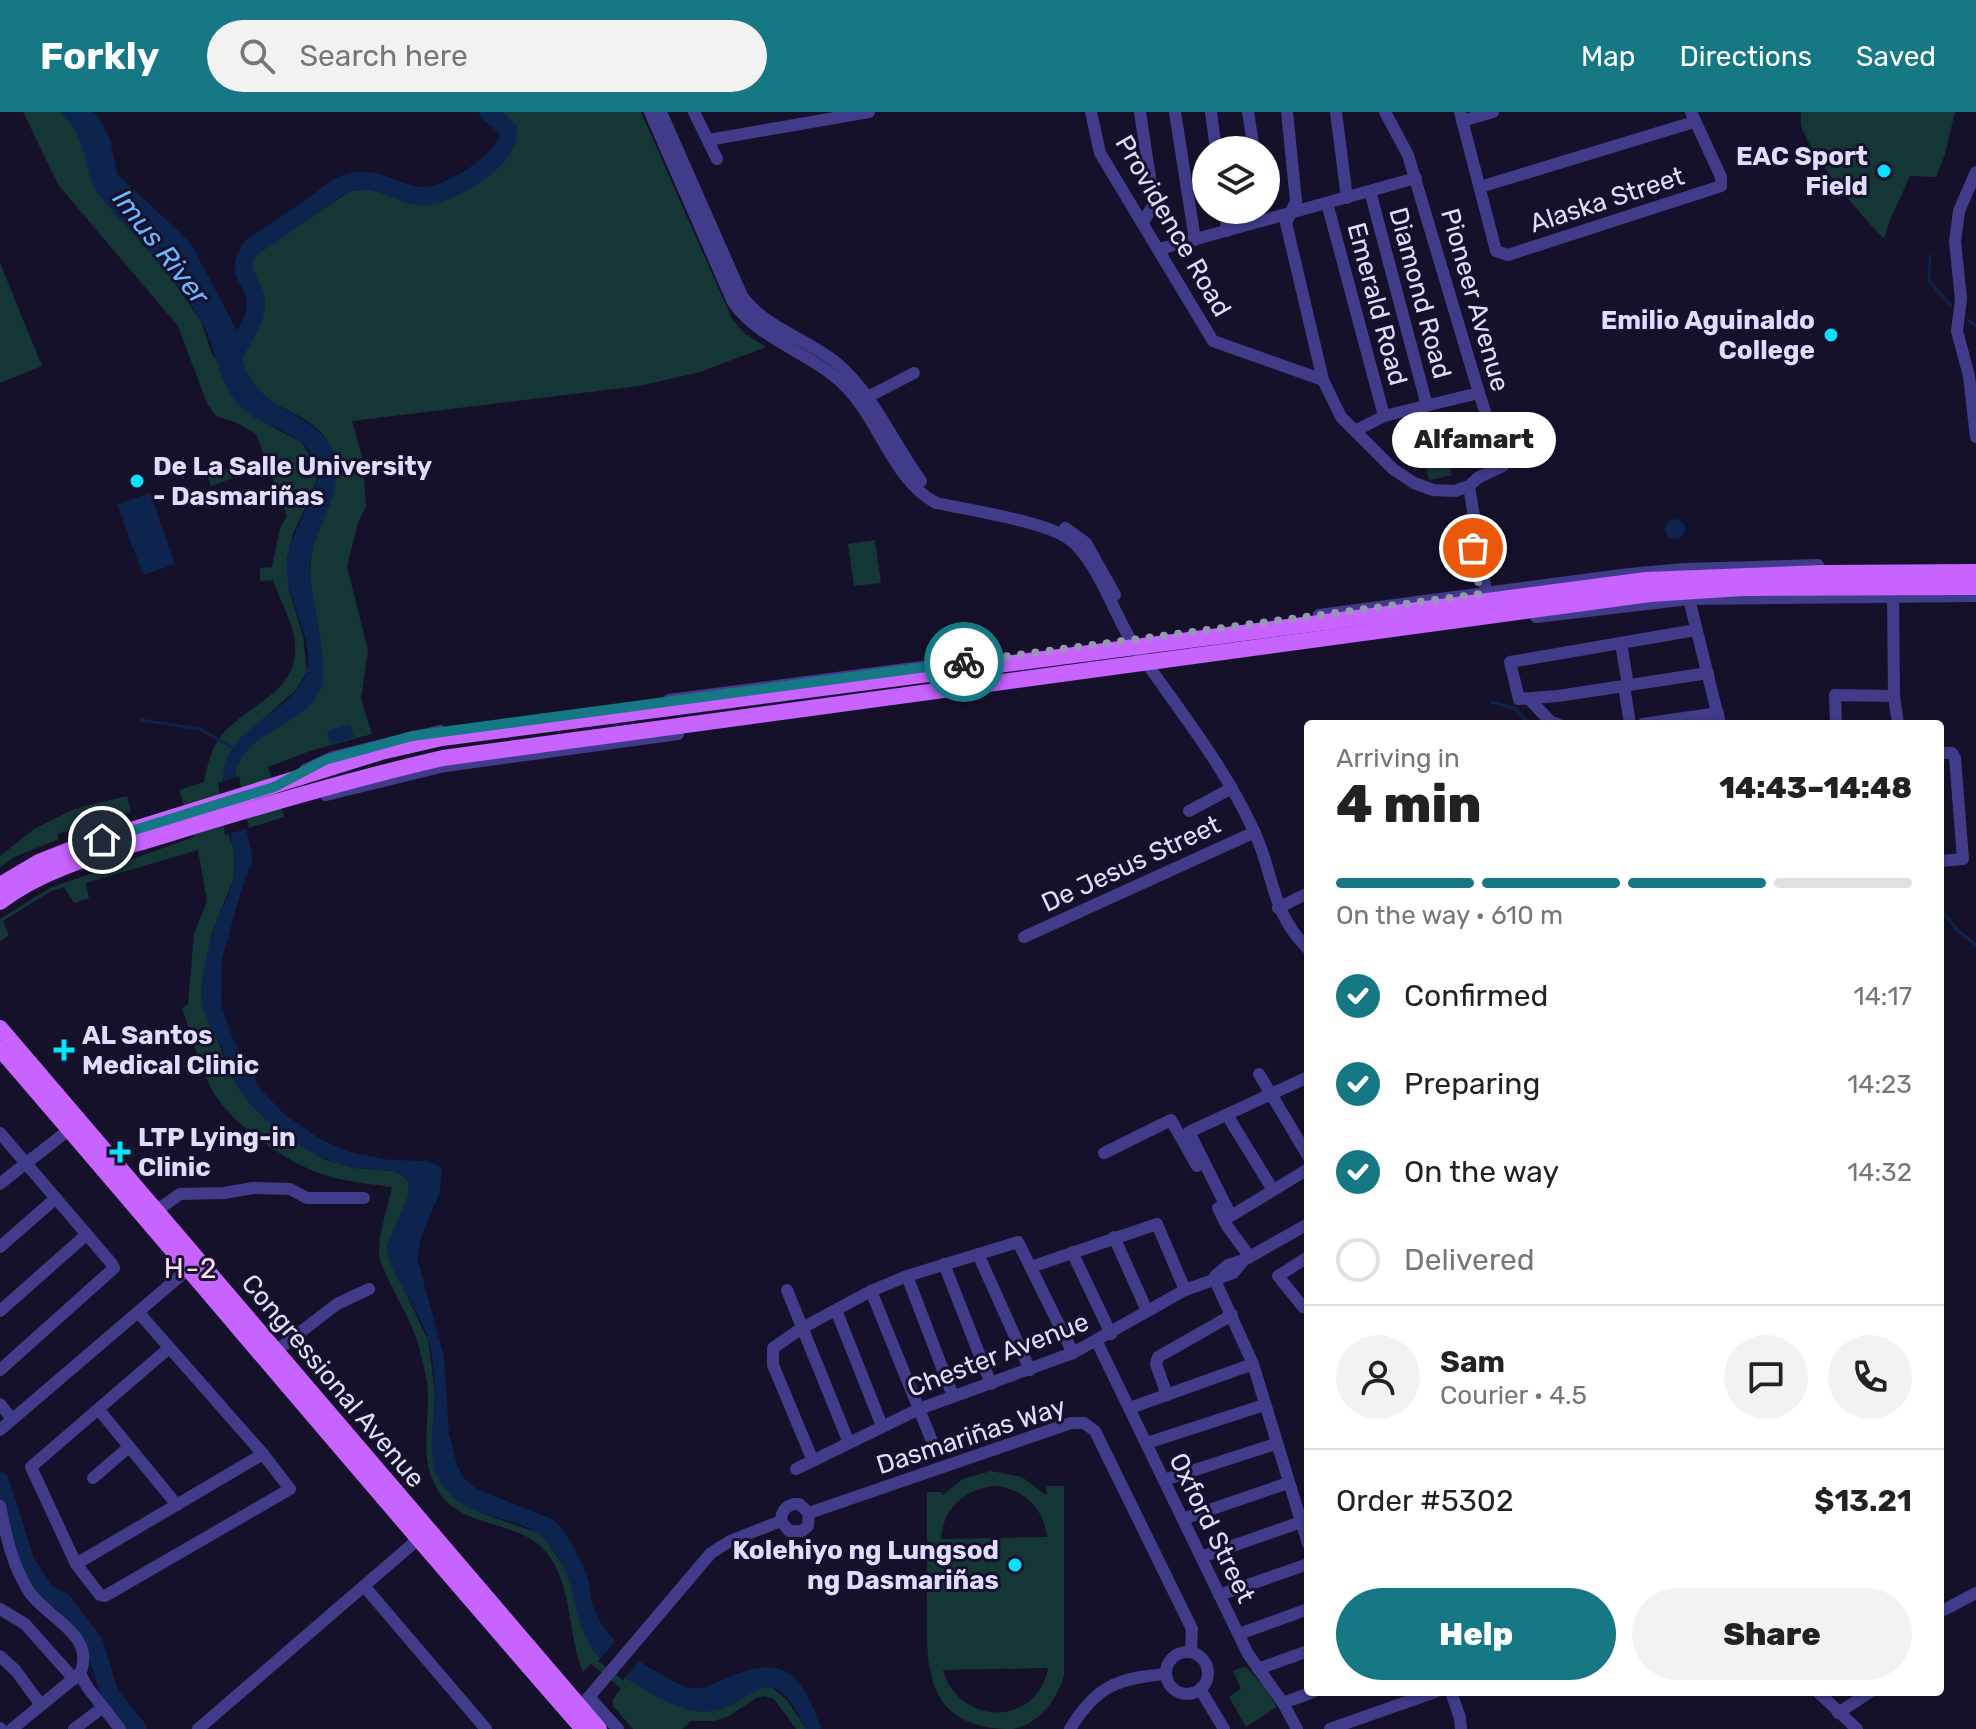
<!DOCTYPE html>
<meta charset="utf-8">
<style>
:root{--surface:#fff;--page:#f2f2f2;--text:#222;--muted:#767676;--line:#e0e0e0;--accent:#167885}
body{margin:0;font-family:Rubik,sans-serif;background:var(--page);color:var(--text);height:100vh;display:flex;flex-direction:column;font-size:30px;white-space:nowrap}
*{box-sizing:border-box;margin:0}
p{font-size:26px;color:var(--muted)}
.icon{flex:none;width:44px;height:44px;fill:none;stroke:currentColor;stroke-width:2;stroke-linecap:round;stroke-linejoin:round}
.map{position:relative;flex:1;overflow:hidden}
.panel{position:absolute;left:1304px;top:608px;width:640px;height:976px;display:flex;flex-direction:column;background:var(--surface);border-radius:8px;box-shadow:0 2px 6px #0004}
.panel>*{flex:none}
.buttons{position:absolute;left:1192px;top:24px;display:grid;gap:16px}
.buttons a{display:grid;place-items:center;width:88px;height:88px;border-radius:50%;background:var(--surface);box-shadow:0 2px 6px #0004;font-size:40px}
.pin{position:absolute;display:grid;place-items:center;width:68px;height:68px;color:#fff;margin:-34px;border:4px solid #fff;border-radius:50%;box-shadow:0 2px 8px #0007}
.courier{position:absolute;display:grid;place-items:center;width:80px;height:80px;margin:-40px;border:6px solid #167885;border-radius:50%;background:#fff;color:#222;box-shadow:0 2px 10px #0007}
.bubble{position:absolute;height:56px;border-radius:28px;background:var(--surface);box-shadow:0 2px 6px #0004;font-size:26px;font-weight:800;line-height:56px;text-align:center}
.headline em{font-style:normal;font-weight:800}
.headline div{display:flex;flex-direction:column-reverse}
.headline{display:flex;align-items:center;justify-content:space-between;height:136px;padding:0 32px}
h1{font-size:52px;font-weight:800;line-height:60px}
.bar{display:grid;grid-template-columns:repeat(4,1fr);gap:12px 8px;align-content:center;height:96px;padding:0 32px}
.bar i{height:10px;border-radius:6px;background:var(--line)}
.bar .on{background:var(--accent)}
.bar p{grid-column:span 4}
.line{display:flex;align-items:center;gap:20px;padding:0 32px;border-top:2px solid var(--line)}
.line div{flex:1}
.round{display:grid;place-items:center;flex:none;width:84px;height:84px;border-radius:42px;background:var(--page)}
ol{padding:0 32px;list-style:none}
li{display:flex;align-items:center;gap:24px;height:88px}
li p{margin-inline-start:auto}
li .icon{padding:8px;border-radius:50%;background:var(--accent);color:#fff;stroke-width:4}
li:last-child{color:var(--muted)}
li i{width:44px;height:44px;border:4px solid var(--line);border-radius:50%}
.primary-button{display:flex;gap:16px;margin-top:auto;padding:16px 32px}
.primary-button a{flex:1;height:92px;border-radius:48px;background:var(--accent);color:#fff;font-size:32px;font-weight:800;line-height:92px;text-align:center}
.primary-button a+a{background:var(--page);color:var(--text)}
header{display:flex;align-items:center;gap:48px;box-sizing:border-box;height:112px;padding:0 40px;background:var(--accent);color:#fff}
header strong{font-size:38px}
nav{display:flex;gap:44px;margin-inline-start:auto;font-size:28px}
.search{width:560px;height:72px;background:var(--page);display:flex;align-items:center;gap:20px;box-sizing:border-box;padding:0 28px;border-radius:44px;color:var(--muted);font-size:30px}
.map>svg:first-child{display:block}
</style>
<header>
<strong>Forkly</strong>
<div class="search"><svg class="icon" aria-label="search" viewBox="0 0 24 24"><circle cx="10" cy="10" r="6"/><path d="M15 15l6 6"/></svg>Search here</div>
<nav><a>Map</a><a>Directions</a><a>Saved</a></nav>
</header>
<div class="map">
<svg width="1976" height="1617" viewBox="0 0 1976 1617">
<rect width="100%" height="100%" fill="#16112b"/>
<!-- green -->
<g fill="#143635" fill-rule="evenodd">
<path d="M23,0H60C74,13 82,27 87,45L201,209L212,242L274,316L301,330L316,353L317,365L313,379L293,422L287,447L289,478L303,524L307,559L297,577L237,630L229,722L235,742L234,765L212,821L201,882L230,962L250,992L298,1032L326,1048L354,1056L392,1059L401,1062L408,1069V1085L387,1134V1142L428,1228L435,1280L432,1331L439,1367L452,1384L481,1401L538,1421L546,1428L567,1459L587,1526L600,1546L645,1578L693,1599L723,1596L762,1575L770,1574L787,1588L806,1617H796L774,1587L765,1584L756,1586L729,1604L714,1609H691L682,1617H633L613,1594V1587L621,1576L591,1552L583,1560C567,1522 573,1472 546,1440C519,1408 466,1417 441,1383C418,1352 429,1318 428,1283C428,1267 422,1250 419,1235C414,1210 379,1159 379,1140C379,1119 388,1095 392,1075C369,1072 347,1070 325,1063C286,1051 226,1009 209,972C199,950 190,920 182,896L188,892L194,822L207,789L198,738L86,771L89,786L74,791L64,775L51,779L3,809L9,823L0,830V807L50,776L194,725L179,678L204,670C207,654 211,637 221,624C250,588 307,580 293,520C289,503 279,486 273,468L260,469V456L272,455L280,416L287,404L256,322L237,311L216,304L207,291L178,214L59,74Z"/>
<path d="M501,0H641L732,207L744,221L766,235L700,260L639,274L352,309L362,344L366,394L358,411L347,454L368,538L361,587L372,622L310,639L268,655L284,705L245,717C242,700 234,680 235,663C238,614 320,614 322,562C324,524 307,485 311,447C315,408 347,376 331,336C314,293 256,304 243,249C239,232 258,215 263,200C269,179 252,167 251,148L257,140L349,80C387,71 383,86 414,91C443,95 499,61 512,35C520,19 516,11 501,0Z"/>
<path d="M1801,0H1955L1945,42L1936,65L1910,64L1890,108L1884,127C1859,101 1817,52 1803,19C1800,13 1801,6 1801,0Z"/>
<path d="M0,151L42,254L0,271Z"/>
<path d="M1443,322L1452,363L1429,368L1420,327Z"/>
<path d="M229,356L233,366L211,374L207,363Z"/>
<path d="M875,428L881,471L854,474L848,432Z"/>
<path d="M127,684L131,700L57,722L59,727L14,745L0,755V744L34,717L74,697Z"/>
<path d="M991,1359L1022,1365L1046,1383L1047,1374H1064V1563C1057,1588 1039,1613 1012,1617C919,1617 927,1547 927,1484C927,1449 927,1415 927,1380H942L943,1383L963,1367ZM998,1374C1025,1378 1044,1397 1047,1425L941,1427C943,1395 967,1375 998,1374ZM1048,1556C1038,1615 959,1615 943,1558Z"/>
<path d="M1245,1554L1262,1572L1277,1595L1246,1615L1229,1585L1241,1577L1233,1559Z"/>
</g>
<!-- water -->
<g fill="#0d244f">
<path d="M60,0H93L98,4L110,27L117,62L190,130L245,234C241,246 243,252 249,263C271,309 336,300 336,362C336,397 308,425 310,462C312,489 330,554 321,576C305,617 240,617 235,666L253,748L243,772L222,846L221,892L233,927L261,978L284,1002L320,1027L349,1040L390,1048L426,1049L439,1054L442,1059L439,1082L421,1125L417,1146L444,1245L449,1322L457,1353L463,1366L478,1378L552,1407C565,1415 585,1455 589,1470C590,1478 590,1486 593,1494C605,1528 636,1549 666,1565C675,1570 684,1576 694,1576C706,1577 719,1569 729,1565C785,1541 803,1563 821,1617H806C769,1541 759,1591 711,1599C691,1603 660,1588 643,1577C627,1567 601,1552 591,1535C571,1502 576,1460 547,1430C519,1399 465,1413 439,1368C425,1342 436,1307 435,1278C434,1262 433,1245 429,1230C420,1199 397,1173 387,1142V1134L408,1085V1069C397,1054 373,1059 356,1056C311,1049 248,1003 230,961C228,956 227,949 225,943C217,924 200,901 201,880C202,857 210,828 218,807C223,792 233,776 234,760C238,722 211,682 228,644C243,610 300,593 307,558C315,524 283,485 287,449C289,419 322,382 316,355C309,318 263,318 241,295C216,270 217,234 199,205C170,160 131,121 96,80C81,48 89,28 60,0Z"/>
<path d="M150,381L175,452L143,463L117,392Z"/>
<circle cx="1675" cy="417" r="10"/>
<path d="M350,612L354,625L331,633L327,619Z"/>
</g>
<!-- pier -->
<g fill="#16112b">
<path d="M239,664L249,716L225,723L218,671Z"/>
<path d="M618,1526L641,1547L623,1568L598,1549Z"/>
</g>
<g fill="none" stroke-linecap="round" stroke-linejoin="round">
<!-- stream -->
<g stroke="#0d244f" stroke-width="3">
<path d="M1930,144L1929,169L1950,193"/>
<path d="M1968,208L1976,214"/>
<path d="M1491,590L1514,596L1529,612"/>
<path d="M141,608L200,617L235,637"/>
<path d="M1940,796L1957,818L1976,833"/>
</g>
<!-- river -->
<g stroke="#0d244f" stroke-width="18">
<path d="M231,249C238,232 254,214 256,196C259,170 231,163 251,136C273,121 295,106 317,91C326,84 337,74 348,71C377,61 396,84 424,84C449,84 514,45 508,17L488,0"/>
<path d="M0,1369L26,1451L46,1481L63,1490L94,1531L110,1583L138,1617"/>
</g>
<!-- minor -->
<g stroke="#403c8a" stroke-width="12">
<path d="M650,0L733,190C759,228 813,241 846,275C880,309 892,367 936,391C969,398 1041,409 1066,425C1097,445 1113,502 1134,533C1175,593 1222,650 1253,717C1275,762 1269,798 1308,837"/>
<path d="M661,0L742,184C766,217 807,226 838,252C874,283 893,331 921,369"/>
<path d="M694,0L717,47"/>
<path d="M1091,0L1100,41L1213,229L1323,268"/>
<path d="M1140,0L1154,92L1143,110"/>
<path d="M1175,0L1195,128"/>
<path d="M1211,0L1216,38"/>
<path d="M1248,0L1254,38"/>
<path d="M1287,0L1296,89L1286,111L1323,268L1341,305L1393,357L1414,371L1433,378L1455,379L1469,374L1479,365L1503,354L1479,281L1408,43L1385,0"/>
<path d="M1336,0L1347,86"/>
<path d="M1460,0L1496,139L1508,143L1721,74V65L1691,0"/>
<path d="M1462,9L1493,0"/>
<path d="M708,28L869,0"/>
<path d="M1976,60L1959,99L1955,130L1961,187L1957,219L1969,264L1976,325"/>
<path d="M1480,75L1694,10"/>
<path d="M1370,79L1427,294"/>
<path d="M1327,91L1384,304"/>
<path d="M1225,98L1227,119"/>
<path d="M1160,137L1416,66"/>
<path d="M860,289L914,261"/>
<path d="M1355,319L1384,304L1479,281"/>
<path d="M1469,374L1487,485"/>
<path d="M1065,416L1086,431L1115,483"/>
<path d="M1687,479L1720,612"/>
<path d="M1893,480L1894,584L1898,612"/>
<path d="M1319,503L1629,462L1684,457L1818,453"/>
<path d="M1536,505L1689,487L1976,484"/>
<path d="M1696,518L1510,550L1519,587L1558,584L1708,561"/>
<path d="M1621,531L1628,574"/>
<path d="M1624,574L1630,612"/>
<path d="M1529,587L1551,610L1558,612"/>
<path d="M669,588L952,551"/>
<path d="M1643,612L1718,601"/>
<path d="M1836,612L1835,583L1894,584"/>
<path d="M1940,641H1952L1955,646L1963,747L1940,749"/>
<path d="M305,658L333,645L440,619"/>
<path d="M326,683L445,654L678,622"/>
<path d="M1189,699L1232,676"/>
<path d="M1278,796L1308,781"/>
<path d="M1024,825L1255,720"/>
<path d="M1259,962L1308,1044"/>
<path d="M1308,965L1189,1020L1231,1104L1308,1057"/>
<path d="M1227,1003L1273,1078"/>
<path d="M0,1021L112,1152L114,1156L0,1258"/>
<path d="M1104,1041L1171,1008L1197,1054"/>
<path d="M0,1072C25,1051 50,1034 74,1013"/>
<path d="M1218,1096L1227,1114L1250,1145"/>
<path d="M156,1099L180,1082L224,1081L253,1076L290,1077L307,1086H364"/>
<path d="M1114,1125L1147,1199"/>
<path d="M0,1135L56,1086"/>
<path d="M1072,1140L1111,1222"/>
<path d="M978,1142L1030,1258"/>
<path d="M1308,1145L1278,1164L1303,1195L1308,1192"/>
<path d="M944,1152L991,1272"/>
<path d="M1031,1155L1157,1112L1185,1178"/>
<path d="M1216,1163L1228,1153L1244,1148L1308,1112"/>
<path d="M907,1164L953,1284"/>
<path d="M1214,1166L1253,1252L1308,1432"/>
<path d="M787,1178L849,1331"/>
<path d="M871,1179L936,1339"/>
<path d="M836,1198L882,1314"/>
<path d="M0,1199L86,1123"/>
<path d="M139,1201L263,1342L290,1377L105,1484L100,1483L76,1452L31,1355L169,1236"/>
<path d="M1097,1230L1248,1542L1283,1591L1297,1617"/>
<path d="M272,1242L337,1192L369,1177"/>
<path d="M1167,1283L1156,1252L1158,1245L1232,1203"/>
<path d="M0,1292L12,1307"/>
<path d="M1130,1296L1253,1252"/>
<path d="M99,1298L177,1393"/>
<path d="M0,1318L193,1153"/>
<path d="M1147,1331L1264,1293"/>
<path d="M813,1349L773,1253V1236L802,1216L871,1179L907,1164L1018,1130L1073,1241"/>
<path d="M796,1357L919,1297L1073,1241L1185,1178L1233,1161L1244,1148"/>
<path d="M93,1366L129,1335"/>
<path d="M1164,1368L1275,1332"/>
<path d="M0,1394C6,1424 12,1452 28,1478C45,1506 97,1521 80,1562L88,1576L120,1617"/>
<path d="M809,1401L1071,1311H1084L1095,1319L1192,1517L1191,1540"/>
<path d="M1183,1407L1288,1371"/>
<path d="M781,1409L789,1419H802L808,1414L809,1401"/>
<path d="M781,1409C781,1398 788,1391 799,1392L809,1401"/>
<path d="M1201,1445L1301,1410"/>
<path d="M76,1452L263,1342"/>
<path d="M364,1474L486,1617"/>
<path d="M1219,1483L1308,1452"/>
<path d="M0,1497L25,1512L74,1567"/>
<path d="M1940,1500L1976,1481"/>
<path d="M1239,1522L1308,1497"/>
<circle cx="1187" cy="1561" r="21"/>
<path d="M0,1544L16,1559L41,1593"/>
<path d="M1258,1557L1308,1539"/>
<path d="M1200,1577L1224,1617"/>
<path d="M1451,1580L1460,1606L1461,1617"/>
<path d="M1818,1580L1857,1617"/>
<path d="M589,1585L618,1617"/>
<path d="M1283,1591L1313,1580"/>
<path d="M577,1599L711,1441L730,1429L781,1409"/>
<path d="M1838,1601L1870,1580"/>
<path d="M0,1616L1,1617"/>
<path d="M12,1617L78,1563"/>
<path d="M74,1617L102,1596"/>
<path d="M198,1617L423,1423"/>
<path d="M1070,1617C1096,1574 1118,1566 1166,1562"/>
<path d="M1330,1617L1435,1580"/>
</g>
<!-- major -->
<g stroke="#c763ff" stroke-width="16">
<path d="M0,773L39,750L77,735L381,640L442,626L1646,468L1823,461L1976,460"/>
<path d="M0,790C47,754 107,741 162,724C256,695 348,668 443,646L1650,482L1742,476L1976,475"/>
<path d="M0,916L599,1617"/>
<path d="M0,937C195,1163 386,1392 583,1617"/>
</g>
</g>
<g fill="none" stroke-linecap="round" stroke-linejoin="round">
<!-- done -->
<path stroke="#9995b5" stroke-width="8" stroke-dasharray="0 14.4" d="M964,550L1480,482L1473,436"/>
<!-- route -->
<path stroke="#167885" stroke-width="10" d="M102,728L274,675L325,648L412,624L964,550"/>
</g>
<!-- markers -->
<g fill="#08e2ff" stroke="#16112b" stroke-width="3">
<circle cx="1884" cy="59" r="8"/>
<circle cx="1831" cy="223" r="8"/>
<circle cx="137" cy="369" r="8"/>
<path d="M60 926h8v8h8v8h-8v8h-8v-8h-8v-8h8z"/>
<path d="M116 1028h8v8h8v8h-8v8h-8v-8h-8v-8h8z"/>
<circle cx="1015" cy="1453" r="8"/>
</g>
<g text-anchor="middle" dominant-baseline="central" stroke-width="6" stroke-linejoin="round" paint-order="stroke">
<!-- poi labels -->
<g font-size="26" font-weight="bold" fill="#e0dcff" stroke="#16112b" text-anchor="end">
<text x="1868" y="44">EAC Sport<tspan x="1868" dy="30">Field</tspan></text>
<text x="1815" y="208">Emilio Aguinaldo<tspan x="1815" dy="30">College</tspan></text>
<text x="153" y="354" text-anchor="start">De La Salle University<tspan x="153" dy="30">- Dasmariñas</tspan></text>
<text x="82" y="923" text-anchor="start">AL Santos<tspan x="82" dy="30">Medical Clinic</tspan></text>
<text x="138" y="1025" text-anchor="start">LTP Lying-in<tspan x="138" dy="30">Clinic</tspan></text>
<text x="999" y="1438">Kolehiyo ng Lungsod<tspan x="999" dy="30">ng Dasmariñas</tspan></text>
</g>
<!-- street labels -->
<g font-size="26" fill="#e0dcff" stroke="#16112b">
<text transform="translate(1607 88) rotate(-18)">Alaska Street</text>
<text transform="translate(1173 114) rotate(60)">Providence Road</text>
<text transform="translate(1420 181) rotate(75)">Diamond Road</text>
<text transform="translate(1475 188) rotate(74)">Pioneer Avenue</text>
<text transform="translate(1377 192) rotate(75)">Emerald Road</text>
<text transform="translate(1131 752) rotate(-25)">De Jesus Street</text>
<text transform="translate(998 1243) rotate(-21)">Chester Avenue</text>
<text transform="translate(333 1269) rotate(50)">Congressional Avenue</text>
<text transform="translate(971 1324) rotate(-18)">Dasmariñas Way</text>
<text transform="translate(1212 1416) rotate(64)">Oxford Street</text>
</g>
<!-- water labels -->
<g font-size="28" font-style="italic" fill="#6ab7ff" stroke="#16112b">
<text transform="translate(161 135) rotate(52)">Imus River</text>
</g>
<!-- neighbourhood labels -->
<g font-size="28" letter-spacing="2" fill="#ffdef2" stroke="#16112b">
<text x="191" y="1156">H-2</text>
</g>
</g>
</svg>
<div class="buttons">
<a><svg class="icon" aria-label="layers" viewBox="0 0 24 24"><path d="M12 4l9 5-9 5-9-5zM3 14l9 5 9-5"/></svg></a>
</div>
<div class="pin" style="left:1473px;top:436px;background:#ea580c"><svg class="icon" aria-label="bag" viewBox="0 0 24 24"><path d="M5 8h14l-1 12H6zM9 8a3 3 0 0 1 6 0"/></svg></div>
<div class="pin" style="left:102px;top:728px;background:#1f2937"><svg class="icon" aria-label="home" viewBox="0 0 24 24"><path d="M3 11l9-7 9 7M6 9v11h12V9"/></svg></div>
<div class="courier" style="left:964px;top:550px"><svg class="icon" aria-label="bike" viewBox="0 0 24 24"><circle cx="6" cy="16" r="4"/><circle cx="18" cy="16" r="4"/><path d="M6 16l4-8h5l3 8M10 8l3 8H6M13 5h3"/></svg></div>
<div class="bubble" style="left:1392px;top:300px;width:164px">Alfamart</div>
<section class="panel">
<div class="headline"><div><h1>4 min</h1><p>Arriving in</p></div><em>14:43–14:48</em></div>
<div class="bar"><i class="on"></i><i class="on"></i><i class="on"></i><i></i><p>On the way · 610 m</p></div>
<ol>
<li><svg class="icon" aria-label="check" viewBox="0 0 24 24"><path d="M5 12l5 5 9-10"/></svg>Confirmed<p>14:17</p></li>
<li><svg class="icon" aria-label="check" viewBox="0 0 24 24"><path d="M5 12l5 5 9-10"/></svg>Preparing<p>14:23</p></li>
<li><svg class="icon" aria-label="check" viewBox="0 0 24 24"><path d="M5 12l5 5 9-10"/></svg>On the way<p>14:32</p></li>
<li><i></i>Delivered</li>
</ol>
<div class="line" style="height:144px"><a class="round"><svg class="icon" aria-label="person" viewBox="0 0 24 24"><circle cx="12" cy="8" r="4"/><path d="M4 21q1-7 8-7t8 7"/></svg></a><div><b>Sam</b><p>Courier · 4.5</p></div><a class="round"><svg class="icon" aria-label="chat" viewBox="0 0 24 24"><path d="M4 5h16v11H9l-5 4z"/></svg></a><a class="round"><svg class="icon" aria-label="phone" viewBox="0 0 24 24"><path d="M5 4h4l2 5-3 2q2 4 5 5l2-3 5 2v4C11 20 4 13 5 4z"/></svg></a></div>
<div class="line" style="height:104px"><div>Order #5302</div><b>$13.21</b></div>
<div class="primary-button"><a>Help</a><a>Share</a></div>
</section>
</div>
